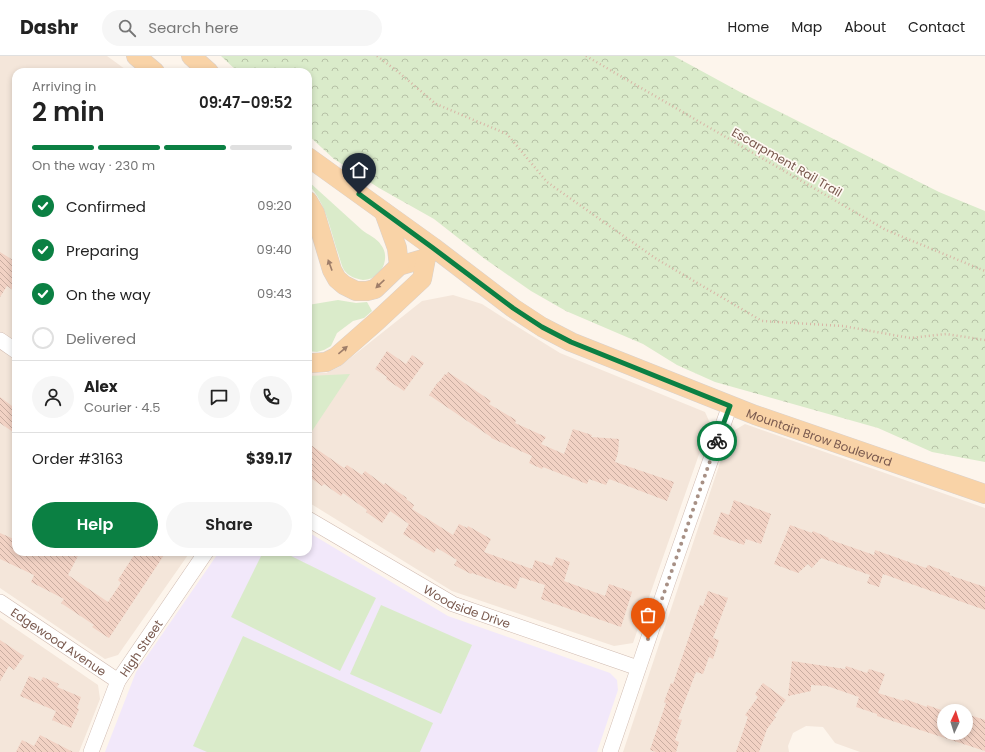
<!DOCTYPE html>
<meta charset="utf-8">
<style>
:root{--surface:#fff;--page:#f6f6f6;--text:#222;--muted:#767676;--line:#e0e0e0;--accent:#0b8043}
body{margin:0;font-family:Poppins,sans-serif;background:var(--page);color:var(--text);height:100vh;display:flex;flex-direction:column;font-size:15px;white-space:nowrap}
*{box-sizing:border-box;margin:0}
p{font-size:13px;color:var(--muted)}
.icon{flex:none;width:22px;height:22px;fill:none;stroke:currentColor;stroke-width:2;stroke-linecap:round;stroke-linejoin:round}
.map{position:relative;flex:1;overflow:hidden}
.drawer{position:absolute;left:12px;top:12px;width:300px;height:488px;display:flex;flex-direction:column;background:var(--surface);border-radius:12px;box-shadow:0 2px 6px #0003}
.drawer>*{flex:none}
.needle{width:26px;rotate:4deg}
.fabs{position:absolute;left:937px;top:648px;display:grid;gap:8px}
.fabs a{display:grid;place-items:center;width:36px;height:36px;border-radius:50%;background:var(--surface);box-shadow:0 2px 6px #0003;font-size:20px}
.pin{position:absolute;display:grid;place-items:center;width:34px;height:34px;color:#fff;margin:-41px -17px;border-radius:50% 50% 50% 0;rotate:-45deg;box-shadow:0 0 4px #0007}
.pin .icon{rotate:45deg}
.courier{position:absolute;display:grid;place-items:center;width:40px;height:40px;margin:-20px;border:3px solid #0b8043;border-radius:50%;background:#fff;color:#222;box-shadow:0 1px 5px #0007}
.summary em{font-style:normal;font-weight:600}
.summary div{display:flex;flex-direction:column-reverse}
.summary{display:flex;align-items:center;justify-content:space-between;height:68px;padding:0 20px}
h1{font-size:26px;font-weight:600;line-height:30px}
.bar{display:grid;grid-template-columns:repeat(4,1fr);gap:6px 4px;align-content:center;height:48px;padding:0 20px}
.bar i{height:5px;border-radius:3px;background:var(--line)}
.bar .current{background:var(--accent)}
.bar p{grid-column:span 4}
.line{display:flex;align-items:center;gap:10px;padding:0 20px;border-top:1px solid var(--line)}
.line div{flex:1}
.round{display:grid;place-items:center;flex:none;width:42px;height:42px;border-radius:21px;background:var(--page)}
ol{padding:0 20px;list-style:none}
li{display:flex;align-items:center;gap:12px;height:44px}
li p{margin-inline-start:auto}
li .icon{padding:4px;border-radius:50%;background:var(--accent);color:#fff;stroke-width:4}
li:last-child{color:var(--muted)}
li i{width:22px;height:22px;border:2px solid var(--line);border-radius:50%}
.primary-button{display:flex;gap:8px;margin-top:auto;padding:8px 20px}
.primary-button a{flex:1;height:46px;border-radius:24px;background:var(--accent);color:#fff;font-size:16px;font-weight:600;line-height:46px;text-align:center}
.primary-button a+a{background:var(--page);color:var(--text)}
header{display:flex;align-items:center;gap:24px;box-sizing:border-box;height:56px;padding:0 20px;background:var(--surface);border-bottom:1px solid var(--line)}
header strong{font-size:19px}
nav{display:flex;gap:22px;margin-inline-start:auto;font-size:14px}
.search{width:280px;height:36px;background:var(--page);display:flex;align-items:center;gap:10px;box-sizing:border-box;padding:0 14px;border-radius:22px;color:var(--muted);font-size:15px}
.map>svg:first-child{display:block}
</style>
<header>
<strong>Dashr</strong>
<div class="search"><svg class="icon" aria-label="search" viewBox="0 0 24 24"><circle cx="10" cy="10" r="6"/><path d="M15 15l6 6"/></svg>Search here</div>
<nav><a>Home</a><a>Map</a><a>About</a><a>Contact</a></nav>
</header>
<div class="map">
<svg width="985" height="696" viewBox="0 0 985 696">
<defs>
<pattern id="forest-crowns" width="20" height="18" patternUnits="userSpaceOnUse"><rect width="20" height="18" fill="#daebca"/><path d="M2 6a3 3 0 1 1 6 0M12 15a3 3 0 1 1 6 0" fill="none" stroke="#b6c1a6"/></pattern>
<pattern id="building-back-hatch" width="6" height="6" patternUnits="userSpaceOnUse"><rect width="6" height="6" fill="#f2d2c4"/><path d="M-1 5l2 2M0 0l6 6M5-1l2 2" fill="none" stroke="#c9ada1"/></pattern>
</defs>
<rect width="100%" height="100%" fill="#fdf5ec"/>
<!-- residential -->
<g fill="#f4e6da" fill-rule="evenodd">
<path d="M0,0H107L129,16H16V496H190L118,599L105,603L0,532Z"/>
<path d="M453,239L482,248L518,271L560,297L705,356L710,367L633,587L614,590L452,535L308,446V316L326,317L339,311L422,245Z"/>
<path d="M745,368L985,452V696H860L835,687L823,671L806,670L793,677L788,690L789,696H623L730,377ZM944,655H966V677H944Z"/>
<path d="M0,562L98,629L100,643L79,696H0Z"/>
</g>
<!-- education -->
<path fill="#f2e8fa" d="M308,476L448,560L610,617L617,624L618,634L597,696H105L136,616L219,496H308Z"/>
<!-- grass -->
<g fill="#daebca">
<path d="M308,125C326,141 344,158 362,174C368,179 377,182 381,189C387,196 386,207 381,214C377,220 370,224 363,224C356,223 348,220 344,214C341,209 340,202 338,197C330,173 326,147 308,128Z"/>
<path d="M338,244L356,247L367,246L372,255L364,262L353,265L337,277L331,290L324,294L317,296L308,295V249Z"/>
<path d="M350,318L308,381V320Z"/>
<path d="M263,496H283L376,542L340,615L231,561Z"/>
<path d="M381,549L472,589L441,658L350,618Z"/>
<path d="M243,580L433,667L420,696H207L193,690Z"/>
</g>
<!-- forest -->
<path fill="url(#forest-crowns)" d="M221,0H674L740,36L939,136L985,155V406L932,396L878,372L715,326L677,309L643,288L566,255L531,235L485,203L434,163L379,132L334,103L308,79V16H238Z"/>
<!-- building -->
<g fill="url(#building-back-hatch)">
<path d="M0,196L16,206V236L7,230L0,241Z"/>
<path d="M387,295L406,308L412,299L424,307L404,335L386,323L387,321L375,313Z"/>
<path d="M448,316L491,345L489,348L516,364L515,367L546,381L541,388L564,398L573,373L592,379L591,381L619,383L618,397L615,406L674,426L667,445L609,423L606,429L589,423L587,428L543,411L542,413L529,407L532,400L491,382V381L429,339L438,326H439L445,318L446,319Z"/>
<path d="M0,341L16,353V378L0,367Z"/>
<path d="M308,387L344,412L347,409L362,419L365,415L384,429L385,427L407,442L406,443L414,449L412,453L453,479L459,468L467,472L468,470L491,483L484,496L532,513L535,504L552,510L556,501L570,506L564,525L605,540L609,528L632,536L621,571L541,543L545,529L520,521L516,533L472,517L471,518L454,509L457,504L437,492L434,497L403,478L409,468L390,455L382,467L366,456L367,454L343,437L341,440L324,428L322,430L308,420Z"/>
<path d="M734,444L771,458L761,488L746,483L744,489L713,478L721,456L729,459Z"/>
<path d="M790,469L812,477L813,475L829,482L828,483L874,499L875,494L926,512L928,509L950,517L949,519L985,531V554L883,518L879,531L867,527L870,519L821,502L812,512L808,508L798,517L774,508Z"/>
<path d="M0,477L16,484V496H80L68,519L108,546L121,527L118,524L136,496H166L109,582L92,571L94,569L61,547L64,543L31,526L34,519L0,503Z"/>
<path d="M708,535L728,542L713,582L719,584L713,603L709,601L703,618L696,616L678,663L682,664L675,684L679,686L676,696H656L650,694L666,647L664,646L671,627L673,628L677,616L700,549L703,550Z"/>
<path d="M0,584L24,600L14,614L9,610L0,625Z"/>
<path d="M792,605L845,613L846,610L867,617L869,613L885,618L878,637L904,645L905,643L927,651V649L944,655V677H966V671L970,659L985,664V695L877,660V658L856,651L859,641L827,630L811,629V635L788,640Z"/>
<path d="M29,620L41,625L43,621L59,628L57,631L81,641L77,652L79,653L71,672L52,664L56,655L20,640Z"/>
<path d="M763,627L786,644L774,660L776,661L767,673L759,696H736L748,661L745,659L758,641L755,638Z"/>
<path d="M40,679L73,696H16L22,684L34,690Z"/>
</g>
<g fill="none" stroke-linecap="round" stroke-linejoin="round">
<defs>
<g id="minor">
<path d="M0,284L16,295"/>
<path id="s1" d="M308,463L453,548L638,612"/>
<path id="s2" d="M0,546L118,625"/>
<path id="s3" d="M91,696L118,625L206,496"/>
<path d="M610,696L668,525L730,349"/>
</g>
<g id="major">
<path d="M136,0L155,16"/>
<path d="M191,0L209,16"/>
<path id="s4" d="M308,101L433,191L513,252L542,271L571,286L755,359L985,438"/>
<path d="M308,145L315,157L332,214L337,223L344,229L356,235H367L375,233L399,210L426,202"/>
<path d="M384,156L397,192L399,210"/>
<path d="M308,307H313L326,306L336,301L377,265L422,223L426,202L432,193"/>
</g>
</defs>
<!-- minor casing -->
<use href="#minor" stroke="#d0bbb1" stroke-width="16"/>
<!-- major casing -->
<use href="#major" stroke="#d9d1cd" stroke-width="20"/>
<!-- path -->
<g stroke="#d8b5a6" stroke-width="2.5" stroke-dasharray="1 3" stroke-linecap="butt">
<path d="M377,0L397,15L436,48L507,78L547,126L655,202L762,265L843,270L910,282L946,278L985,284"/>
<path d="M586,0L886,174L985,215"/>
</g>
<!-- minor -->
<use href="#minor" stroke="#fff" stroke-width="15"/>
<!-- major -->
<use href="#major" stroke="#f9d3a7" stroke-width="19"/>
</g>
<!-- one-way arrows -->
<defs><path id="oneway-solid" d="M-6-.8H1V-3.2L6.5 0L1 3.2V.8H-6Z"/></defs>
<g fill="#9f7e69">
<use href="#oneway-solid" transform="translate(330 209) rotate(-110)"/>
<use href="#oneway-solid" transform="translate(380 228) rotate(137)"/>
<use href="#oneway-solid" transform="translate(343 294) rotate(-40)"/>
</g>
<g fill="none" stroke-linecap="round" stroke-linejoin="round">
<!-- done -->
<path stroke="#a79085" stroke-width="4" stroke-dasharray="0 7.2" d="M648,583L717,385"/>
<!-- route -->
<path stroke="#0b8043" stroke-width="5" d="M359,138L433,192L513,252L542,271L571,286L730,350L717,385"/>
</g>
<g text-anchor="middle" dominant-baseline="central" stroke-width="3.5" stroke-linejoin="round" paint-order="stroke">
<!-- street labels -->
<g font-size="12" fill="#79594e" stroke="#fff9f3">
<text transform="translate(787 106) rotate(30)">Escarpment Rail Trail</text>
<text stroke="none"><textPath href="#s4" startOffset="588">Mountain Brow Boulevard</textPath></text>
<text stroke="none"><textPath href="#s1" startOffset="182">Woodside Drive</textPath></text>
<text stroke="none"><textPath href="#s2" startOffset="71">Edgewood Avenue</textPath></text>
<text stroke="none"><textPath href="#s3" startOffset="116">High Street</textPath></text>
</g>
</g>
</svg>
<div class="fabs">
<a><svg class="needle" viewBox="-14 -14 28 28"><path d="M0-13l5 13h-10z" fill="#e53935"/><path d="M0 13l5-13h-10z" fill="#767676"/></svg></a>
</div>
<div class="pin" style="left:648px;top:583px;background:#ea580c"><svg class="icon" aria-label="bag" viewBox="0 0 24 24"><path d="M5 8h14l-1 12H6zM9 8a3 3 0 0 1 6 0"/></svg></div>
<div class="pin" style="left:359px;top:138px;background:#1f2937"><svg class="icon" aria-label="home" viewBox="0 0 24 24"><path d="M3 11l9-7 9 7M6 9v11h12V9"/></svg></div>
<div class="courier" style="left:717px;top:385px"><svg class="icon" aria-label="bike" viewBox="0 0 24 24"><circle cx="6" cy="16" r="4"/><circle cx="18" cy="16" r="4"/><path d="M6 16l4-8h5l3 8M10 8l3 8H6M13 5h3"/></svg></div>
<section class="drawer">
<div class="summary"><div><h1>2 min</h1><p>Arriving in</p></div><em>09:47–09:52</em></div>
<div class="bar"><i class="current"></i><i class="current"></i><i class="current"></i><i></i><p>On the way · 230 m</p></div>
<ol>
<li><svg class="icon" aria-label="check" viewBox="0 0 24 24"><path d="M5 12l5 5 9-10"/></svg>Confirmed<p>09:20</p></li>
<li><svg class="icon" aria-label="check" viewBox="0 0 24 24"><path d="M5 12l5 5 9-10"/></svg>Preparing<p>09:40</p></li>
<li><svg class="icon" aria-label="check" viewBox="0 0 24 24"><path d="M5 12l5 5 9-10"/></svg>On the way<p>09:43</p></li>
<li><i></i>Delivered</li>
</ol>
<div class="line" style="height:72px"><a class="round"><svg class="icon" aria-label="person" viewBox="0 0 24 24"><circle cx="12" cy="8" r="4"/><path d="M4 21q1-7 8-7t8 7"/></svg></a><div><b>Alex</b><p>Courier · 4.5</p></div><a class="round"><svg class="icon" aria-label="chat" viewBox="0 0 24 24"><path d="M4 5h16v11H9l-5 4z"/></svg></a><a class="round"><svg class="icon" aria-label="phone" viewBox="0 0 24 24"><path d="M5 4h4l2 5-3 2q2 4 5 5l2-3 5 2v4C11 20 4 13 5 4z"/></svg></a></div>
<div class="line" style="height:52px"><div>Order #3163</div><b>$39.17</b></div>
<div class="primary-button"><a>Help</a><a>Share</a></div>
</section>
</div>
